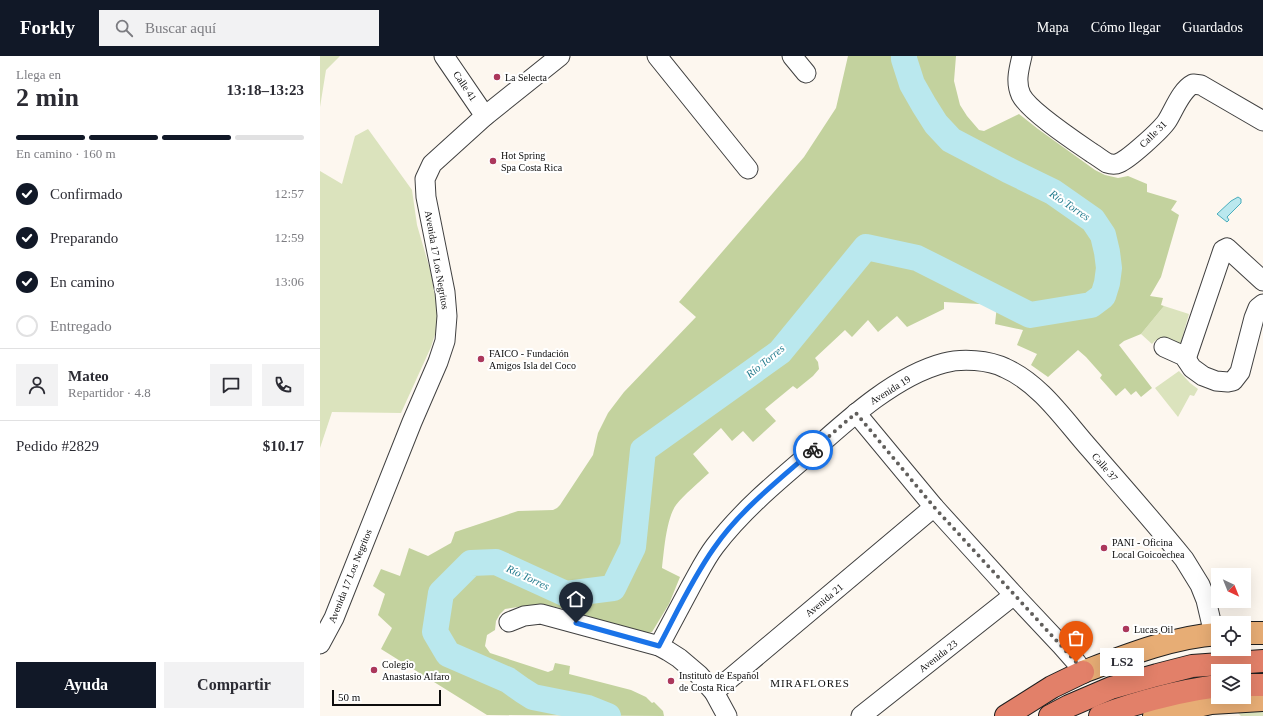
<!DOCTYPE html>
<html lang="es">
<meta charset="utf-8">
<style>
:root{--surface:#fff;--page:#f2f2f3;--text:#2b2b33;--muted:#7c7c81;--line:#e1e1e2;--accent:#111827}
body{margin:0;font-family:Georgia,serif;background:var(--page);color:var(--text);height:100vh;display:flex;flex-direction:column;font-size:15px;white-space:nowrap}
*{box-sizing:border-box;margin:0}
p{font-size:13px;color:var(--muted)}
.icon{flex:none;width:22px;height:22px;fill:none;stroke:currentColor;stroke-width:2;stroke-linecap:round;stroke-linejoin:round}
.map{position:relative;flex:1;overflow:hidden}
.drawer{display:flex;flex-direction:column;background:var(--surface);width:320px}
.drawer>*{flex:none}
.needle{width:26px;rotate:137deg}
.tools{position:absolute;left:891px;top:512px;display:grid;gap:8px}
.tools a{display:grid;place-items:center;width:40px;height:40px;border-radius:0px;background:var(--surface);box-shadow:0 4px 16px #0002;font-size:20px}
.scale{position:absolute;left:12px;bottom:10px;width:109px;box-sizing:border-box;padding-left:4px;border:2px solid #0d0d0d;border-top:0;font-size:11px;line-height:14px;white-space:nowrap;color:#0d0d0d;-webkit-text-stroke:3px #fff;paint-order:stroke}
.pin{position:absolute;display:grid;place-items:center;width:34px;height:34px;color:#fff;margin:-41px -17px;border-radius:50% 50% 50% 0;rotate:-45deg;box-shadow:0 0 4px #0007}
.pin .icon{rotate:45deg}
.courier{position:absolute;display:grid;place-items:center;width:40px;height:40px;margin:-20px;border:3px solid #1a73e8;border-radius:50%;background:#fff;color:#222;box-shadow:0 1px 5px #0007}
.bubble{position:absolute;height:28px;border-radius:0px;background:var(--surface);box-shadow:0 4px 16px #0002;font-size:13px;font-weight:700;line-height:28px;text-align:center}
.overview em{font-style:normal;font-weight:700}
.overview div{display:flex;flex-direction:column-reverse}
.overview{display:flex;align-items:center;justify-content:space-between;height:68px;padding:0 16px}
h1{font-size:26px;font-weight:700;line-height:30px}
.bar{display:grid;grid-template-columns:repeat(4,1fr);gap:6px 4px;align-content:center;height:48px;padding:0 16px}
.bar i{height:5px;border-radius:3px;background:var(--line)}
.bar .selected{background:var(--accent)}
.bar p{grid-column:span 4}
.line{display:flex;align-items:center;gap:10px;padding:0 16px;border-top:1px solid var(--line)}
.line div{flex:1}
.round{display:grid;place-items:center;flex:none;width:42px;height:42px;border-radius:0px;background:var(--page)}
ol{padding:0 16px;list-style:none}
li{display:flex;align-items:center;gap:12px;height:44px}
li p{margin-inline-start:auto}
li .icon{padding:4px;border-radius:50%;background:var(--accent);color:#fff;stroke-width:4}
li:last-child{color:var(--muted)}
li i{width:22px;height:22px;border:2px solid var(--line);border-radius:50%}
.action{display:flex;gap:8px;margin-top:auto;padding:8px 16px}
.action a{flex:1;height:46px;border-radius:0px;background:var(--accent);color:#fff;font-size:16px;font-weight:700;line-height:46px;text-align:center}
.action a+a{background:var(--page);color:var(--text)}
header{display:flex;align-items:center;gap:24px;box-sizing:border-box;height:56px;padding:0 20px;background:var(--accent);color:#fff}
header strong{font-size:19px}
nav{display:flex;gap:22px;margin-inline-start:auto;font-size:14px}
.search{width:280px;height:36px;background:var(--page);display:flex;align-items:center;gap:10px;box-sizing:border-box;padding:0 14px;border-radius:0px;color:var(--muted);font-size:15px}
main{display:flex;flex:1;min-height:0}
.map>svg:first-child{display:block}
</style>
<header>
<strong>Forkly</strong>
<div class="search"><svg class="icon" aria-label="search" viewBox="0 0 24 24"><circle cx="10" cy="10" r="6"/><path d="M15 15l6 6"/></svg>Buscar aquí</div>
<nav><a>Mapa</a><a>Cómo llegar</a><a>Guardados</a></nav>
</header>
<main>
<section class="drawer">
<div class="overview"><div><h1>2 min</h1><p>Llega en</p></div><em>13:18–13:23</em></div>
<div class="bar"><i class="selected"></i><i class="selected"></i><i class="selected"></i><i></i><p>En camino · 160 m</p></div>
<ol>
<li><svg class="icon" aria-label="check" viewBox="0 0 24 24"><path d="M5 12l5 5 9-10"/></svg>Confirmado<p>12:57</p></li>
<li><svg class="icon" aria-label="check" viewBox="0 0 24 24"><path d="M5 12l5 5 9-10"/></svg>Preparando<p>12:59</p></li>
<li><svg class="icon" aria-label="check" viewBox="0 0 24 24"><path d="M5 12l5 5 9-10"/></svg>En camino<p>13:06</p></li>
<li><i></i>Entregado</li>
</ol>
<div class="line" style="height:72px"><a class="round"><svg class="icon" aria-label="person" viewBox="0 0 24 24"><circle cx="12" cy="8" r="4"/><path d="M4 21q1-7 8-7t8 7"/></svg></a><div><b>Mateo</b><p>Repartidor · 4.8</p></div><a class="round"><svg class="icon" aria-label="chat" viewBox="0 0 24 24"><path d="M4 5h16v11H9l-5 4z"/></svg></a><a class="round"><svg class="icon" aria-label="phone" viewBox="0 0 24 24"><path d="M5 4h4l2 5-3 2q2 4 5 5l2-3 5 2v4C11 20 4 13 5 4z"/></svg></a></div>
<div class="line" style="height:52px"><div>Pedido #2829</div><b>$10.17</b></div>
<div class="action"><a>Ayuda</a><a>Compartir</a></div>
</section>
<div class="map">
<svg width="943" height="660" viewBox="0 0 943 660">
<rect width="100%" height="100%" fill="#fdf7ef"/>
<!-- green -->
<g fill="#dbe3bd">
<path d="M0,0H20L6,14L0,51Z"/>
<path d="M48,73L92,134L97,169L111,217L118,257L117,272L111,291L81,357L12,356L0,392V115L22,128L35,80Z"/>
<path d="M844,250L869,258L860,289C849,285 840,278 832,288L821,278Z"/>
<path d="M859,315L870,327L878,333L874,340L870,339L858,361L835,332Z"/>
<path d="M943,649V660H921L917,656Z"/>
</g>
<!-- forest -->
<path fill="#c3d29e" d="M528,0H636L634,25L640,49L647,60L659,74L664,75L699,58L718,73L775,114L785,119L798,122L808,120L827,128V136L857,145L851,154L859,159L841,221L830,240L843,242L841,249L844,250L821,278L804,285L799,289L832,332L821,341L816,335L811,339L805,332L796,340L780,322L782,319L766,301L758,294L728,321L711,309L717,298L697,289L703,274L675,268L677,249L624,246V253L587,271L577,260L558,276L548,264L532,281L525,274L495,302L498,306L499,313L493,320L477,333L473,330L445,353L456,365L433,386L423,375L412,385L401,372L373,398L389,417C379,426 364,439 356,449C346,463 344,496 342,512L360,521L349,548L332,576L328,577L277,563L253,555L231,550L211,549L185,553L180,558L176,565L175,574L167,579L165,590L170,597L228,616L233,614L235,607L250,610L249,618L311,634L326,641L332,647L334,646L343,655L344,660L167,659L61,593L72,572L58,559L65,538L53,530L61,513L80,520L89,492L108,500L131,487L135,476L198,455L233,454L237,452L240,449L273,399L278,377L288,357L304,336L376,261L359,246L484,101L516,52Z"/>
<!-- water -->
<path fill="#bae8ee" stroke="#4badbc" d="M918,141L921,143V147L907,161L909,164L907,166L897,158L911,145Z"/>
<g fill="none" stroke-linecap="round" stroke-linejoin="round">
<!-- river -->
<path stroke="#bae8ee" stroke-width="26" d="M288,660L268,652L213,641L202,634L188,624L128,598L115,576L121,537L151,507L176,506L246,538L293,532L313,491L323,394L460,296L546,191L597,202L710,259L771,249L783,240L787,227L789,212L787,196L783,179L773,164L733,136L688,114L631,84L616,68L604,49L592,28L584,3V0"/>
<defs>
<g id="minor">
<path d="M124,0L165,60"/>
<path d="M337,0L428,113"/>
<path d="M472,0L486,17"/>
<path d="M702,0C699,13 695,26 701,39C709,55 756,86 772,97C777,100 782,104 787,107C790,108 795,109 799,107C809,103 841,74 847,65C854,54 861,34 873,28L881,29L943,65"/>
<path d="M844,291L864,300L872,312L883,320L896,325L908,326L913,325L920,316L934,262L938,252L943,248"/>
<path d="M867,304V300L903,194L907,192L943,225"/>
<path d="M536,357L614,451L694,539L741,589L756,606L763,616"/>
<path d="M189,566L204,560L221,558L339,590L348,595L359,602L379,619L394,636L407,660"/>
<path d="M0,588L14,562L92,366L118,306L125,285L127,260L125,236L106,141L105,123L112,108L165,60L240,0"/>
<path d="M339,590C349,571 360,551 370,532C378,518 385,503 395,490C421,456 454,428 487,400C525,366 574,320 624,307C642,302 669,304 685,312C721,328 745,365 770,393C802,430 834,466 864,503L880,529L886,544L894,578"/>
<path d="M394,636L614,451"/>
<path d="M541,660L694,539"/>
</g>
<g id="major">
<path d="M924,577H943"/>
<path d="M763,616C805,600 852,581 898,578"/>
<path d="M834,660L891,647L943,644"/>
</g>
<g id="highway">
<path d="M924,629H943"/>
<path d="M686,660L732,631L763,616"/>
<path d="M730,660L749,650L791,632L837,619L872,610L943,605"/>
<path d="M780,660C818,646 858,635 898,630"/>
</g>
</defs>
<!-- minor casing -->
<use href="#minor" stroke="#404040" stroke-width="21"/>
<!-- major casing -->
<use href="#major" stroke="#1e1e1e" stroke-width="24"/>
<!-- highway casing -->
<use href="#highway" stroke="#1e1e1e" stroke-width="24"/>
<!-- minor -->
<use href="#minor" stroke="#fff" stroke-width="19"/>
<!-- major -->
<use href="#major" stroke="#e7ad75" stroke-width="22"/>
<!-- highway -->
<use href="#highway" stroke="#e28069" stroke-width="22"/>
</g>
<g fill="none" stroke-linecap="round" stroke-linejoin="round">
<!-- done -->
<path stroke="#615f5c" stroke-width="4" stroke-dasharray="0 7.2" d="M493,394L536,357L614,451L756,606"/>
<!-- route -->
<path stroke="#1a73e8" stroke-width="5" d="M256,567L339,590C356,558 372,523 394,492C420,454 458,425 493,394"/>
</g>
<!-- markers -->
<g fill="#ab375b" stroke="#fff" stroke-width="1.5">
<circle cx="177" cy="21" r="4"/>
<circle cx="173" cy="105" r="4"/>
<circle cx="161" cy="303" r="4"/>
<circle cx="784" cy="492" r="4"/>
<circle cx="806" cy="573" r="4"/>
<circle cx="54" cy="614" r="4"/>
<circle cx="351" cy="625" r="4"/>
</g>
<g text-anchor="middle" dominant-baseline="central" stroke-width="4" stroke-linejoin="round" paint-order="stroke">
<!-- poi labels -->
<g font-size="10" fill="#0d0d0d" stroke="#fff" text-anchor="start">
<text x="185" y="21">La Selecta</text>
<text x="181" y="99">Hot Spring<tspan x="181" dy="12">Spa Costa Rica</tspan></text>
<text x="169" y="297">FAICO - Fundación<tspan x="169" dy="12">Amigos Isla del Coco</tspan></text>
<text x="792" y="486">PANI - Oficina<tspan x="792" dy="12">Local Goicoechea</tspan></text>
<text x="814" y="573">Lucas Oil</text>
<text x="62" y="608">Colegio<tspan x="62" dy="12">Anastasio Alfaro</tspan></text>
<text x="359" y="619">Instituto de Español<tspan x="359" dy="12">de Costa Rica</tspan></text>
</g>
<!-- street labels -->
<g font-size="10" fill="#0d0d0d" stroke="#fff">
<text transform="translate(145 30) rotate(56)">Calle 41</text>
<text transform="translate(833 78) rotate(-45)">Calle 31</text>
<text transform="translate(117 204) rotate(80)">Avenida 17 Los Negritos</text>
<text transform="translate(570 334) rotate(-32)">Avenida 19</text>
<text transform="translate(785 411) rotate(49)">Calle 37</text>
<text transform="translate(30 520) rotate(-68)">Avenida 17 Los Negritos</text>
<text transform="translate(504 544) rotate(-40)">Avenida 21</text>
<text transform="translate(618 600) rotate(-38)">Avenida 23</text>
</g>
<!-- water labels -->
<g font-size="11" font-style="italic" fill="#267d8f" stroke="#fff">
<text transform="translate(750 149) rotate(34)">Río Torres</text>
<text transform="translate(445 305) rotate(-39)">Río Torres</text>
<text transform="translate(208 521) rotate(25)">Río Torres</text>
</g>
<!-- neighbourhood labels -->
<g font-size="11" letter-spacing="1" fill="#0d0d0d" stroke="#fff">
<text x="490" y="627">MIRAFLORES</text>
</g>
</g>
</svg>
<div class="tools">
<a><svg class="needle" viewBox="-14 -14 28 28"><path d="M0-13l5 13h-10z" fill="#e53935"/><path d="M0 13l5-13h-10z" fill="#7c7c81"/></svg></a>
<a><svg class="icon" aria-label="locate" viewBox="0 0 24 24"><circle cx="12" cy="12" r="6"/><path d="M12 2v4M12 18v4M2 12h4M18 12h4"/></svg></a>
<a><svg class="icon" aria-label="layers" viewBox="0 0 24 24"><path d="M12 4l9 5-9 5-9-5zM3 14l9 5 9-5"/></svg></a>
</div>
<div class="scale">50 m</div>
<div class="pin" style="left:756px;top:606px;background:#ea580c"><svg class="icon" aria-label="bag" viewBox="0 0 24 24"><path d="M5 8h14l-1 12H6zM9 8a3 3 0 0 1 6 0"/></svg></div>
<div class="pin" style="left:256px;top:567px;background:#1f2937"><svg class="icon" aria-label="home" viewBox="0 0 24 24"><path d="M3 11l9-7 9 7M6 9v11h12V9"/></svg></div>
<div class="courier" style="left:493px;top:394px"><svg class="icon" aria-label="bike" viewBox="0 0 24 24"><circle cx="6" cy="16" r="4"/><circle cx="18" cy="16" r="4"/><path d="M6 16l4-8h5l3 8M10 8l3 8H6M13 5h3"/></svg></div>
<div class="bubble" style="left:780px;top:592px;width:44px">LS2</div>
</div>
</main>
